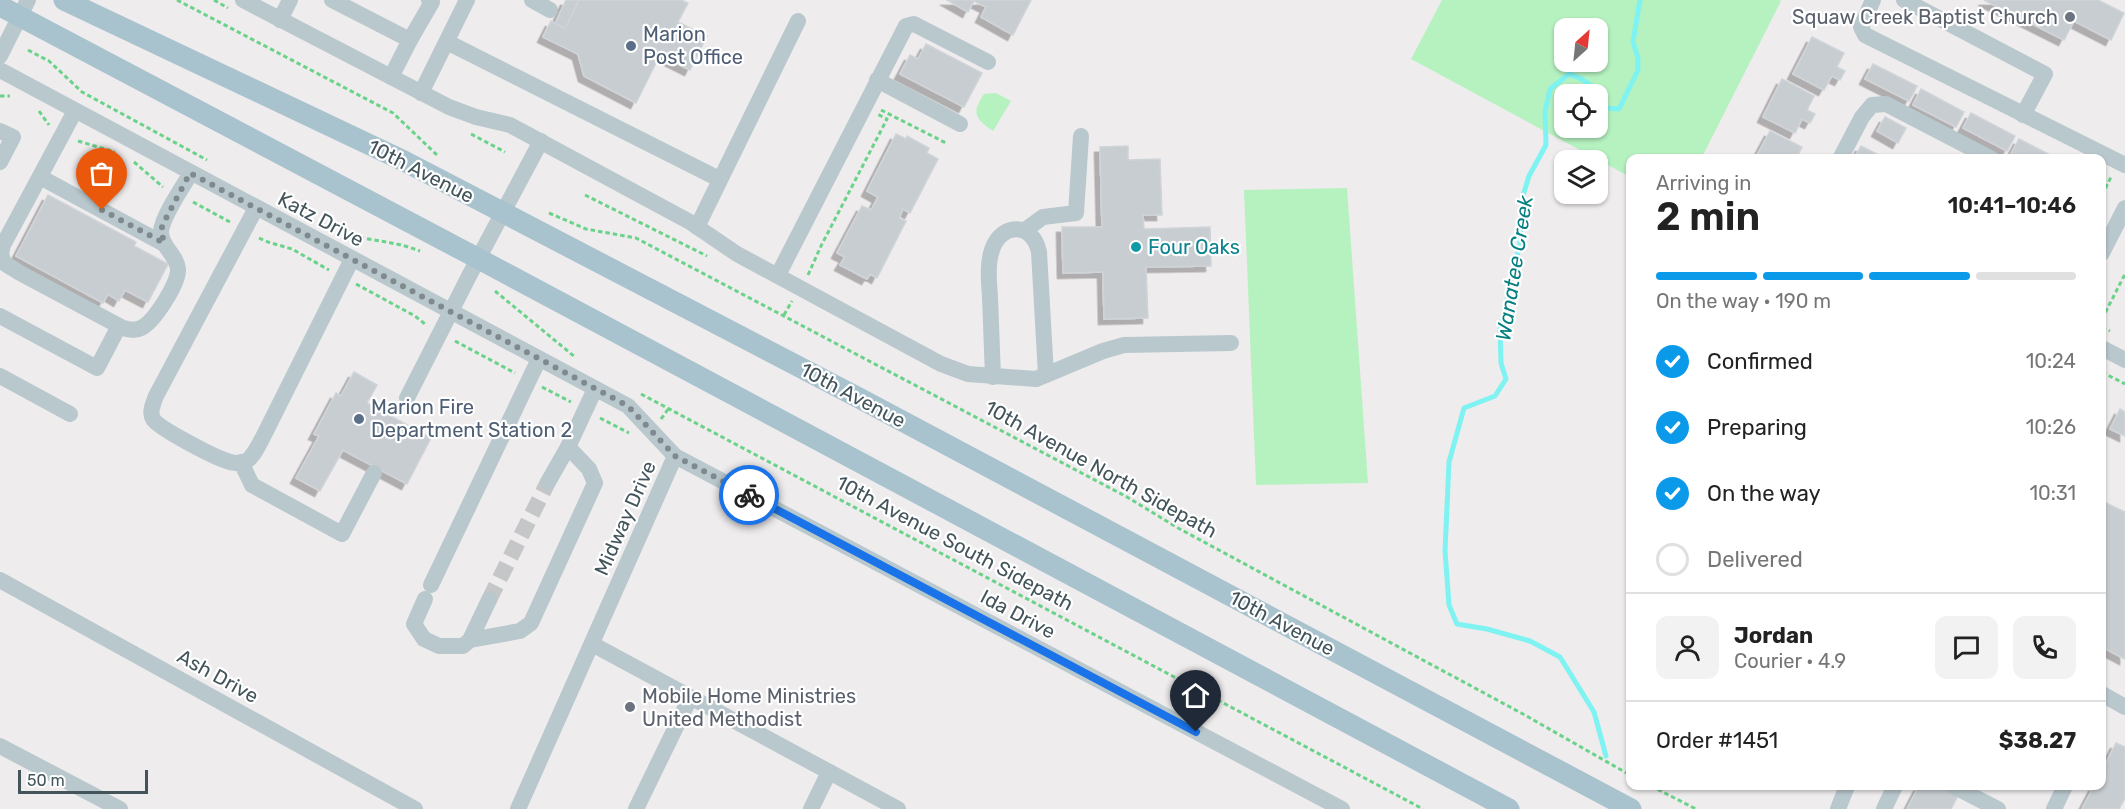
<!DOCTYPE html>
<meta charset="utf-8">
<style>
:root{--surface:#fff;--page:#f2f2f2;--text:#222;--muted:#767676;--line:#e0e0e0;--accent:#0b9aea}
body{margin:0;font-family:Rubik,sans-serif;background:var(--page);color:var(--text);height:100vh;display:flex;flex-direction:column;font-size:22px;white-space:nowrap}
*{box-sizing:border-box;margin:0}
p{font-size:20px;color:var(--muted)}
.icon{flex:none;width:33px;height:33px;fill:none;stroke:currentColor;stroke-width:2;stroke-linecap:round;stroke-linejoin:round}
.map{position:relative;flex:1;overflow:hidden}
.sheet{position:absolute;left:1626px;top:154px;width:480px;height:636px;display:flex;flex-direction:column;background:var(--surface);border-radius:12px;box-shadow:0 2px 4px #0004}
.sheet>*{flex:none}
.needle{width:39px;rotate:27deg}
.fabs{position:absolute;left:1554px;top:18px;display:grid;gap:12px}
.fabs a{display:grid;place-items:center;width:54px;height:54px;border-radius:12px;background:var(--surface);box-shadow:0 2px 4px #0004;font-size:30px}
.scale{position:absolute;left:18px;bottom:15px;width:130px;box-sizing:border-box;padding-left:6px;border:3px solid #43555b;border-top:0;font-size:16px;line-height:21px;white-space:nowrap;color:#43555b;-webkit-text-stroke:4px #fff;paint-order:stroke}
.pin{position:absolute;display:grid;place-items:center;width:51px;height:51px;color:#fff;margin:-62px -26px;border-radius:50% 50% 50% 0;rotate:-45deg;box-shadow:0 0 6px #0007}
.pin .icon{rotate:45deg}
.courier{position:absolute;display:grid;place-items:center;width:60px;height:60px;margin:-30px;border:4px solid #1a73e8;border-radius:50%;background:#fff;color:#222;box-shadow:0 2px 8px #0007}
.summary em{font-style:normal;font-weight:600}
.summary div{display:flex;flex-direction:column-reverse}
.summary{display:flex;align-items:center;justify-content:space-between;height:102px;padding:0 30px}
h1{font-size:39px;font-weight:600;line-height:45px}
.bar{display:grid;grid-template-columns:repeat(4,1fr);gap:9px 6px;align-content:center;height:72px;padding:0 30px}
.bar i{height:8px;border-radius:4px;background:var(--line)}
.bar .active{background:var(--accent)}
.bar p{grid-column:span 4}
.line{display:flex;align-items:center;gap:15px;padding:0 30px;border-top:2px solid var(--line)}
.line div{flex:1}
.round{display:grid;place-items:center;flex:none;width:63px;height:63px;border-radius:12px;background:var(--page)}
ol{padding:0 30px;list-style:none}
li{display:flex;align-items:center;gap:18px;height:66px}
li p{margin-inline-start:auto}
li .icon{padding:6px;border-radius:50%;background:var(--accent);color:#fff;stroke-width:4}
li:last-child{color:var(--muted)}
li i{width:33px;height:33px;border:3px solid var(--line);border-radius:50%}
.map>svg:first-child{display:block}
</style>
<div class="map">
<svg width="2125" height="809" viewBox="0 0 2125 809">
<defs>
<filter id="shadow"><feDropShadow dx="-5.5" dy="5.5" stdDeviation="0" flood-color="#0004"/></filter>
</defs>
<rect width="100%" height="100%" fill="#efeced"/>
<!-- green -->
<g fill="#b6f2c0" fill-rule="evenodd">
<path d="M1442,0H1779L1781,1L1701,159H1630V177L1411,59ZM1564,28H1598V62H1564ZM1564,94H1598V128H1564Z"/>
<path d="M996,93L1011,101L993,131C975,119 971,113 984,94Z"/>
<path d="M1347,188L1368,483L1256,485L1244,190Z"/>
</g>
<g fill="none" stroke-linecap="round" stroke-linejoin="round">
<!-- stream -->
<path stroke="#7ff2f2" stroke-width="5" d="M1606,756L1594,712L1560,657L1530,641L1487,629L1457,624L1449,605L1445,551L1449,462L1464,408L1495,396L1506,379L1501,363L1500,329L1520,244L1522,199L1529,176L1546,145L1545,112L1550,89L1569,74C1591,81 1595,89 1606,108L1619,109L1638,70V58L1633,42L1640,0"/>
</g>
<!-- building -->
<g fill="#c8cdd2" stroke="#cfd4d9" stroke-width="1.5" filter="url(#shadow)">
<path d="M566,0H579L565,29L555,24Z"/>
<path d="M579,0H681L688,3L678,22L707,36L690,70L660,55L636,103L584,76L578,54L543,37L551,21L565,29Z"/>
<path d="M947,0H1031L1013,35L981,17L986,7L974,1L968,12Z"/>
<path d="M1984,0H2098L2124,13L2111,40L2074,21L2064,40Z"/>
<path d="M1812,37L1844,53L1837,67L1845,71L1840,80L1832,76L1824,90L1793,74Z"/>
<path d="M926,44L982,73L964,107L900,74L910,55L918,59Z"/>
<path d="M1873,64L1917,86L1909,101L1865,79Z"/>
<path d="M1782,79L1814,96L1807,110L1815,114L1810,123L1802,119L1795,133L1763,117Z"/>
<path d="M1921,89L1964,112L1956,127L1913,105Z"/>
<path d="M1971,113L2015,136L2007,151L1963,128Z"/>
<path d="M1885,117L1906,128L1898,143L1877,131Z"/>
<path d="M1770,131L1802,147L1796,159H1755Z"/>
<path d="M896,134L906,139L907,136L929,148L927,153L938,159L910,213L903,209L899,218L906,221L877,278L870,274L867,279L840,265L845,257L837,253L862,206L871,210L878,197L867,191Z"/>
<path d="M2019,139L2058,159H2021L2011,154Z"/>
<path d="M1128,146V160L1160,159L1162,215H1143L1144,229L1210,227L1211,266L1146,267L1148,318L1104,319L1103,272L1063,273L1062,227H1102L1100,147Z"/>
<path d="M1861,146L1877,154L1875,159H1854Z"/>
<path d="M48,195L136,242L134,246L168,264L148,302L125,290L119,301L108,294L103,303L16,256Z"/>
<path d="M354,372L377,385L367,403L431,438L407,484L343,450L320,491L296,478L319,436L314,434L336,393L341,396Z"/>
<path d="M2120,409L2125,412V436L2110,429Z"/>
<path d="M2102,501L2125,512V659L2102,647V603L2105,595L2102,593Z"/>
<path d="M2116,743L2125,747V798L2119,809H2082L2094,786H2102V771Z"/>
<path d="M1919,786H1943L1959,794L1951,809H1907Z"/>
</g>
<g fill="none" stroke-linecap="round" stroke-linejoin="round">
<!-- minor-tunnel -->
<path stroke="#c4c6c8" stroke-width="16" stroke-dasharray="16 8" stroke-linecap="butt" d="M489,600L548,482"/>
<!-- path -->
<g stroke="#6bd28a" stroke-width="3" stroke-dasharray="4.5 3" stroke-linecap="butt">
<path d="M177,0L393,113L437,155"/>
<path d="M214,0L228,8"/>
<path d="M28,50L49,61L82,92L207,160"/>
<path d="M0,96H10"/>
<path d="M881,110L946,143"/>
<path d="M39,111L49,125"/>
<path d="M471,134L505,152"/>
<path d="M78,141L115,152"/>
<path d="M134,162L163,187"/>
<path d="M585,195L707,256"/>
<path d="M2102,195L2112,175"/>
<path d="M193,202L230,222"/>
<path d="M549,213L586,229L636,238L1127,497L1178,528L1523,714L1630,775"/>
<path d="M345,234C370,241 395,241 420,251"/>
<path d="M259,238L268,242L292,249L329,270"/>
<path d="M808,275L821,246L887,119L877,114"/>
<path d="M356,284L415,316L425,324"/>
<path d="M495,291L575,357"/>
<path d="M784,315L792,301"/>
<path d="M2102,319L2125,274"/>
<path d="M2102,327L2110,331"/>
<path d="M455,341L515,373"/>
<path d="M2102,372L2125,384"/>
<path d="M542,387L571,402"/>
<path d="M641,394L1423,809"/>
<path d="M600,418L629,433"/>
<path d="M661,419L669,408"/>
<path d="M1651,786L1696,809"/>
</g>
<!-- minor -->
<g stroke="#b9c8cd" stroke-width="16">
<path d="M243,0L449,107L476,117L510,125L690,222L737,254L941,364L968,374L1036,379L1103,351L1124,345L1231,343"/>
<path d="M332,0L410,40L391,77"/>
<path d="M532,0L550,10"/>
<path d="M1873,0L1861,27L1865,35L2125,165"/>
<path d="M1904,0L2045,74L2023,115"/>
<path d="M280,20L290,0"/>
<path d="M410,40L432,2L429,0"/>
<path d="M447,42L719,179"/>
<path d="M0,56L28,0"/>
<path d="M0,70L628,406L675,456L1342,809"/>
<path d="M877,80L960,124"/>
<path d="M421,93L467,0"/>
<path d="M75,111L3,245L1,254L4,263L20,273L123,328C130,330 135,331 141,328C154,322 179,283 178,269C177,255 160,246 161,231C163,215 182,188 191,173"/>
<path d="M0,131L13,137L0,162"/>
<path d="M1840,159L1862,117L1872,105L1886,104L1992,159"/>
<path d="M40,177L164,244"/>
<path d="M256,208L156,396C153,404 149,412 153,419C158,428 214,457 227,461C232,463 240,464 245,462C253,458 258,446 262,439L352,259"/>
<path d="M697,227L798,21"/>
<path d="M1025,230L1043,217L1076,213L1081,136"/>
<path d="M2102,253L2125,208"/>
<path d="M778,275L906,26L914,24L988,62"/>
<path d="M0,316L97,368L119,326"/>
<path d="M2102,348L2125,360"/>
<path d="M0,376L70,414"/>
<path d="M993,377C992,350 991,323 990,297C989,282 987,264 992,250C1001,222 1033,222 1039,252L1046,375"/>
<path d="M407,398L469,276L541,141"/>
<path d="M241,462L252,485L342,534L374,473"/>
<path d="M548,482L568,447L595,389"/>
<path d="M0,580L415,809"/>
<path d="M431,585L539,359"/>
<path d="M425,599L414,624L424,639L439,646H463L470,640L489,600"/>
<path d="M470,640L520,631L531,623L595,483L589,469L568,447"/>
<path d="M592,644L898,809"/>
<path d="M2102,694L2125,707"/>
<path d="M0,746L120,809"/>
<path d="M1953,786L1998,809"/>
<path d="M518,809L675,456"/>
<path d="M636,809L690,698"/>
<path d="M811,809L829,772"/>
<path d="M1838,809L1847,786"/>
<path d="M1884,809L1895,786"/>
<path d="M2054,809L2065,786"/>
</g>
<!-- major -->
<g stroke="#a9c3ce" stroke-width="21">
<path d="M64,0L404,161L859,398L1631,809"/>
<path d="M0,6L479,259L1509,809"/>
</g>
</g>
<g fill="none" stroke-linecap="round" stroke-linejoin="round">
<!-- done -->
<path stroke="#7f8a8e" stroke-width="6" stroke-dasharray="0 10.8" d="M102,210L164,243L161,230L164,222L190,173L628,406L675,456L749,495"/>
<!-- route -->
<path stroke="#1a73e8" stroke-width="8" d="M749,495L1196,732"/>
</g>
<!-- markers -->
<g fill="#6b7280" stroke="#fff" stroke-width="2">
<circle cx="2070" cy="17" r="6"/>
<circle cx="630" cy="707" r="6"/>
</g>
<g fill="#5c6f8a" stroke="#fff" stroke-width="2">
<circle cx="631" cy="46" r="6"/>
<circle cx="359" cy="419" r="6"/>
</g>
<circle fill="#0f9aa8" stroke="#fff" stroke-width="2" cx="1136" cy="247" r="6"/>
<g text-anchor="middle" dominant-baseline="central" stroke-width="4.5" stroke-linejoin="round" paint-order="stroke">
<!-- worship labels -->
<g font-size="20" fill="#5b616d" stroke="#fff" text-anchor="end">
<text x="2058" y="17">Squaw Creek Baptist Church</text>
<text x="642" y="696" text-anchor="start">Mobile Home Ministries<tspan x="642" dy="23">United Methodist</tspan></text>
</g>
<!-- service labels -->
<g font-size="20" fill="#4e5e75" stroke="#fff" text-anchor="start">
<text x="643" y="34">Marion<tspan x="643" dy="23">Post Office</tspan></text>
<text x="371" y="407">Marion Fire<tspan x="371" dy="23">Department Station 2</tspan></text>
</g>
<!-- street labels -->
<g font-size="20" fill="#43555b" stroke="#fff">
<text transform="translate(421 171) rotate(27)">10th Avenue</text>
<text transform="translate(321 219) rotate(28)">Katz Drive</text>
<text transform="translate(853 395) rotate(28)">10th Avenue</text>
<text transform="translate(1101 469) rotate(29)">10th Avenue North Sidepath</text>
<text transform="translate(625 518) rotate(-66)">Midway Drive</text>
<text transform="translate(955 543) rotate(28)">10th Avenue South Sidepath</text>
<text transform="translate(1018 614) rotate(28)">Ida Drive</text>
<text transform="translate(1282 623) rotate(28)">10th Avenue</text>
<text transform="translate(218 676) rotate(29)">Ash Drive</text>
</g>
<!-- culture labels -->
<g font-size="20" fill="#0d838f" stroke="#fff" text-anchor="start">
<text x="1148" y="247">Four Oaks</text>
</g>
<!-- water labels -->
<g font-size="21" font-style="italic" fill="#068080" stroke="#fff">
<text transform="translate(1514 268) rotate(-81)">Wanatee Creek</text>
</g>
</g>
</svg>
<div class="fabs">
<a><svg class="needle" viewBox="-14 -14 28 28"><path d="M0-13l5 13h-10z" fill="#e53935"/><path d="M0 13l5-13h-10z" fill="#767676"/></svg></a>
<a><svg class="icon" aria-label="locate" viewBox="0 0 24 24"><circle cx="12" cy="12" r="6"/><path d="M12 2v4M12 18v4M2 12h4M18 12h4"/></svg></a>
<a><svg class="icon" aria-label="layers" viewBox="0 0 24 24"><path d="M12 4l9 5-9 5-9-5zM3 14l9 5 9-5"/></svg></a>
</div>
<div class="scale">50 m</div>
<div class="pin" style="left:102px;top:210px;background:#ea580c"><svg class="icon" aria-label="bag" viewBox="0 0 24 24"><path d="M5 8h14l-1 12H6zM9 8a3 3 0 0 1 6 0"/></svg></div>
<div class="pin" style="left:1196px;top:732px;background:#1f2937"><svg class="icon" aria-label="home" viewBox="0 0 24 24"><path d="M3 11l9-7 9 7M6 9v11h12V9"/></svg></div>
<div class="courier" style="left:749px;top:495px"><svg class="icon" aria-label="bike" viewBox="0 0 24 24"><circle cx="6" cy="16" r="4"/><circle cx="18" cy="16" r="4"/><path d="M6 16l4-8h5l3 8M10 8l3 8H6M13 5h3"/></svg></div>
<section class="sheet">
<div class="summary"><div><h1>2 min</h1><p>Arriving in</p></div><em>10:41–10:46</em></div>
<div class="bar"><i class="active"></i><i class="active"></i><i class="active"></i><i></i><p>On the way · 190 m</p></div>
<ol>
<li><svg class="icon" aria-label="check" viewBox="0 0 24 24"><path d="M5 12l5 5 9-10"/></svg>Confirmed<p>10:24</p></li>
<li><svg class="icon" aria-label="check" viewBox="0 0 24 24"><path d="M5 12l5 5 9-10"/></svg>Preparing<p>10:26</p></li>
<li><svg class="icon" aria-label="check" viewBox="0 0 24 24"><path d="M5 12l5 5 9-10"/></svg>On the way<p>10:31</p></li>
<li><i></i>Delivered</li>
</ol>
<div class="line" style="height:108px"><a class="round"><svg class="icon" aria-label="person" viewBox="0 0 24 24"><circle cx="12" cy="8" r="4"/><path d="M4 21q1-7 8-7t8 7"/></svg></a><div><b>Jordan</b><p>Courier · 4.9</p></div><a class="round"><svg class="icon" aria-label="chat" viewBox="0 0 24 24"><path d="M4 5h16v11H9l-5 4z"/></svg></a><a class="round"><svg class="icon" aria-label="phone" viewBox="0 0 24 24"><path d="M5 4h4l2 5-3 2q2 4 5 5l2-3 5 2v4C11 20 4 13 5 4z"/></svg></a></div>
<div class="line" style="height:78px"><div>Order #1451</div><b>$38.27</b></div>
</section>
</div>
